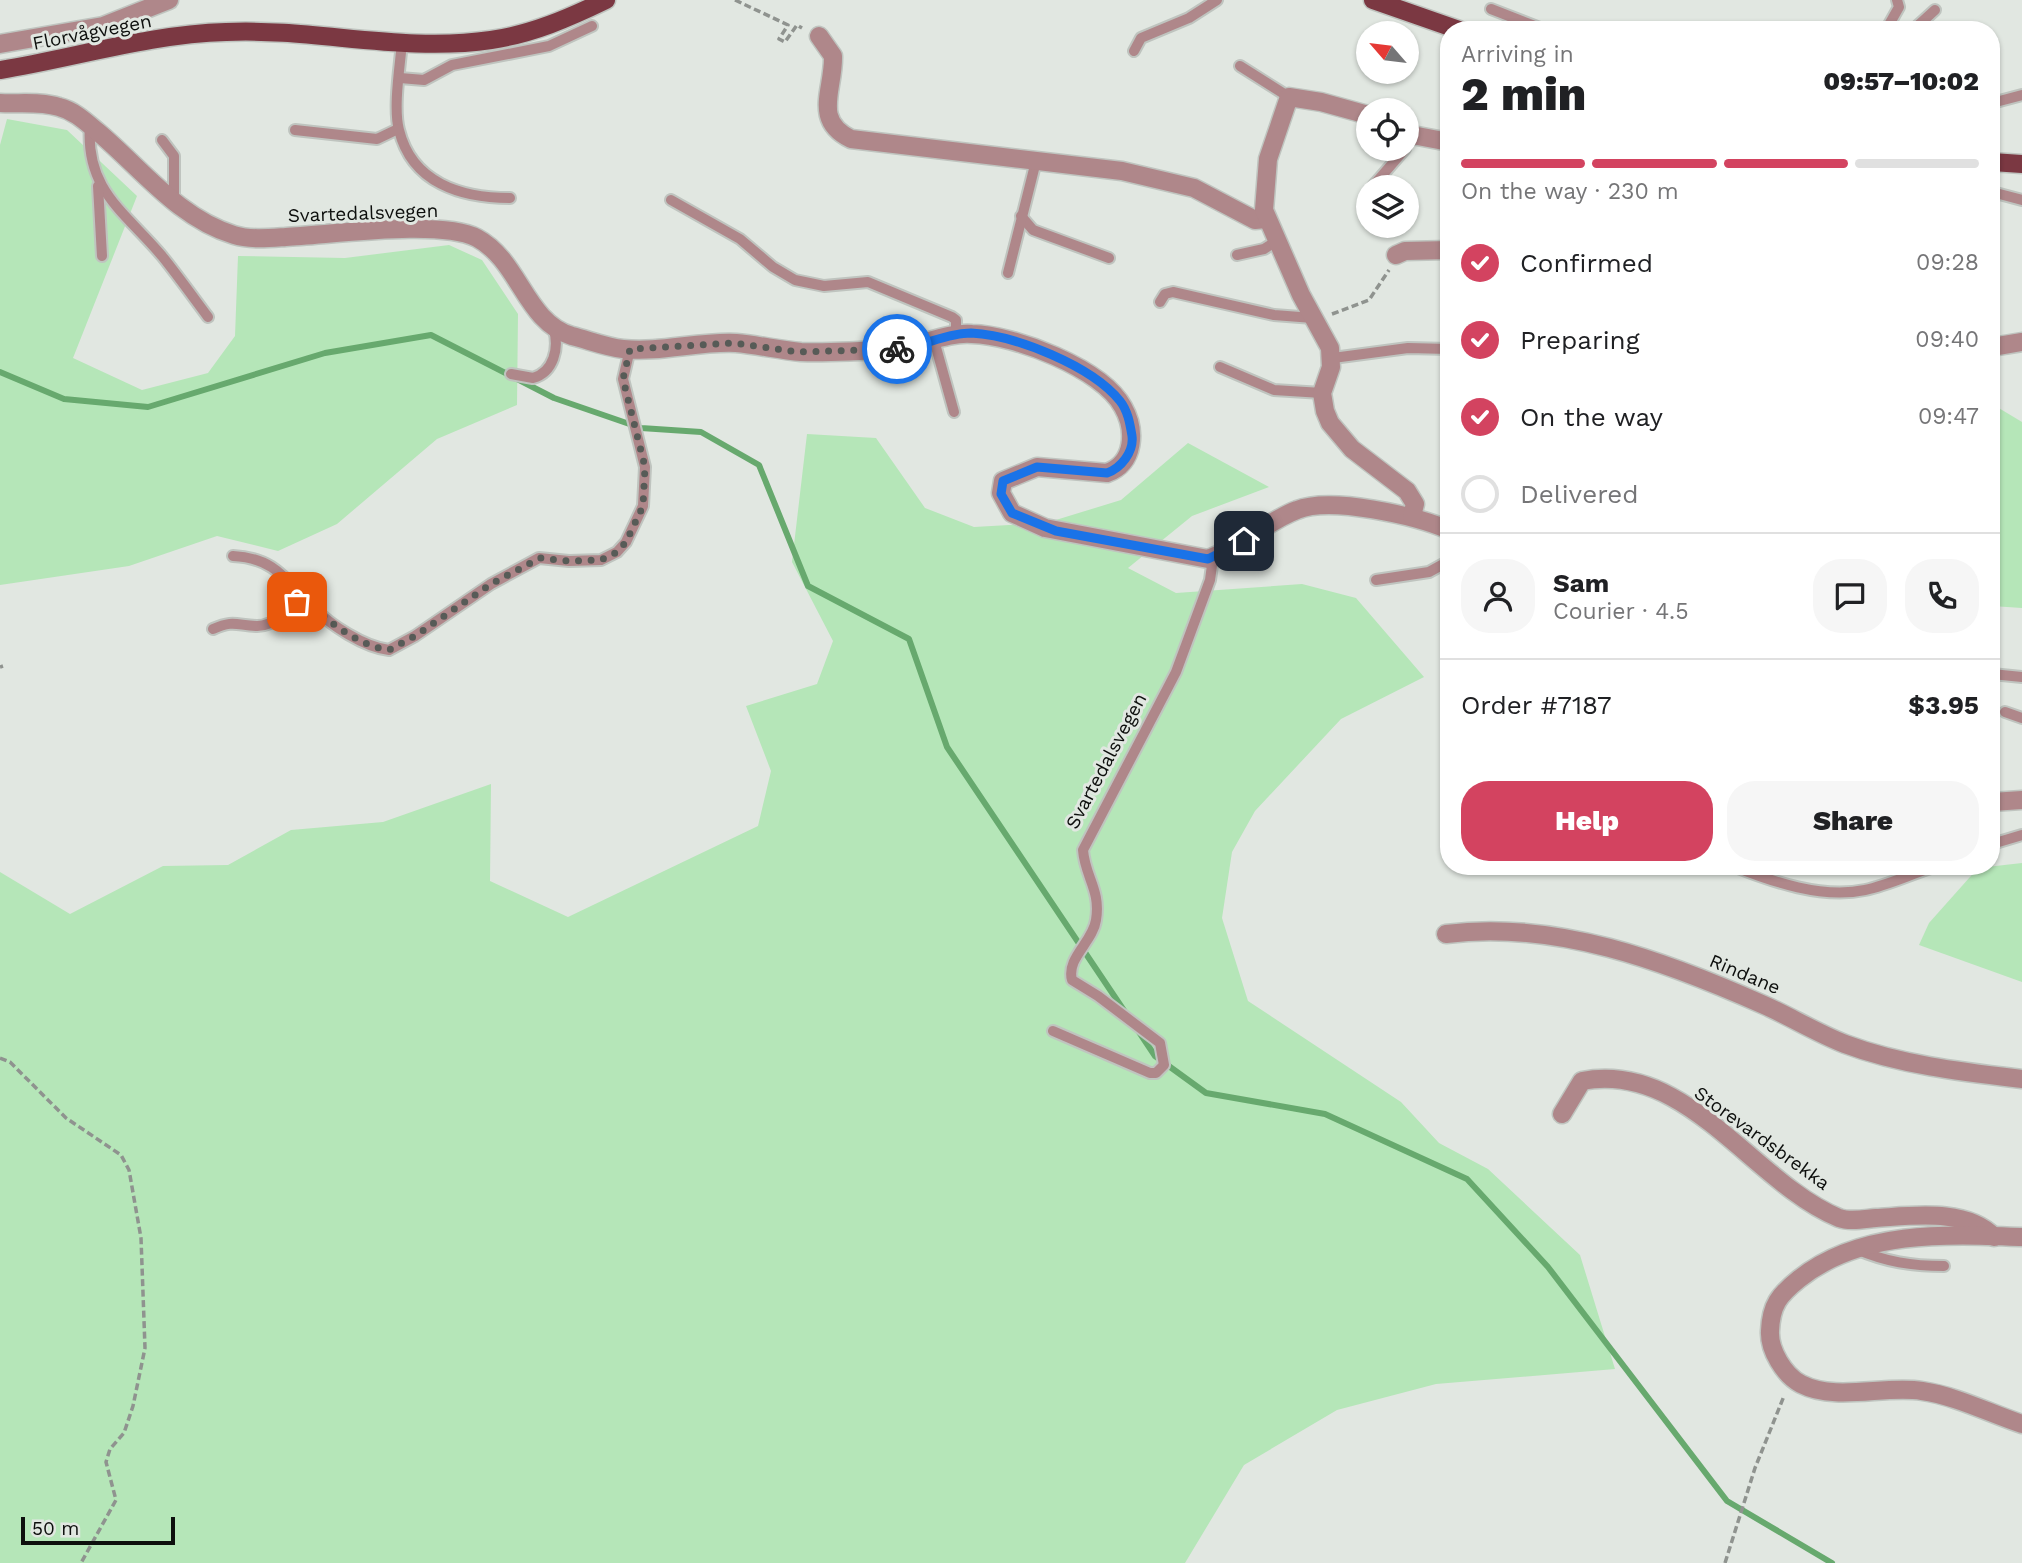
<!DOCTYPE html>
<meta charset="utf-8">
<style>
:root{--surface:#fff;--page:#f6f6f6;--text:#202124;--muted:#757577;--line:#e0e0e0;--accent:#d34360}
body{margin:0;font-family:"Work Sans",sans-serif;background:var(--page);color:var(--text);height:100vh;display:flex;flex-direction:column;font-size:26px;white-space:nowrap}
*{box-sizing:border-box;margin:0}
p{font-size:23px;color:var(--muted)}
.icon{flex:none;width:38px;height:38px;fill:none;stroke:currentColor;stroke-width:2;stroke-linecap:round;stroke-linejoin:round}
.map{position:relative;flex:1;overflow:hidden}
.details{position:absolute;left:1440px;top:21px;width:560px;height:854px;display:flex;flex-direction:column;background:var(--surface);border-radius:28px;box-shadow:0 2px 5px #0004}
.details>*{flex:none}
.needle{width:46px;rotate:298deg}
.controls{position:absolute;left:1356px;top:21px;display:grid;gap:14px}
.controls a{display:grid;place-items:center;width:63px;height:63px;border-radius:50%;background:var(--surface);box-shadow:0 2px 5px #0004;font-size:35px}
.scale{position:absolute;left:21px;bottom:18px;width:154px;box-sizing:border-box;padding-left:7px;border:4px solid #0d0f0d;border-top:0;font-size:19px;line-height:24px;white-space:nowrap;color:#0d0f0d;-webkit-text-stroke:5px #e1e7e1;paint-order:stroke}
.pin{position:absolute;display:grid;place-items:center;width:60px;height:60px;color:#fff;margin:-30px;border-radius:14px;box-shadow:0 4px 10px #0006}
.courier{position:absolute;display:grid;place-items:center;width:70px;height:70px;margin:-35px;border:5px solid #1a73e8;border-radius:50%;background:#fff;color:#222;box-shadow:0 2px 9px #0007}
.overview em{font-style:normal;font-weight:800}
.overview div{display:flex;flex-direction:column-reverse}
.overview{display:flex;align-items:center;justify-content:space-between;height:119px;padding:0 21px}
h1{font-size:46px;font-weight:800;line-height:52px}
.bar{display:grid;grid-template-columns:repeat(4,1fr);gap:10px 7px;align-content:center;height:84px;padding:0 21px}
.bar i{height:9px;border-radius:5px;background:var(--line)}
.bar .current{background:var(--accent)}
.bar p{grid-column:span 4}
.line{display:flex;align-items:center;gap:18px;padding:0 21px;border-top:2px solid var(--line)}
.line div{flex:1}
.round{display:grid;place-items:center;flex:none;width:74px;height:74px;border-radius:28px;background:var(--page)}
ol{padding:0 21px;list-style:none}
li{display:flex;align-items:center;gap:21px;height:77px}
li p{margin-inline-start:auto}
li .icon{padding:7px;border-radius:50%;background:var(--accent);color:#fff;stroke-width:4}
li:last-child{color:var(--muted)}
li i{width:38px;height:38px;border:4px solid var(--line);border-radius:50%}
.primary-button{display:flex;gap:14px;margin-top:auto;padding:14px 21px}
.primary-button a{flex:1;height:80px;border-radius:28px;background:var(--accent);color:#fff;font-size:28px;font-weight:800;line-height:80px;text-align:center}
.primary-button a+a{background:var(--page);color:var(--text)}
.map>svg:first-child{display:block}
</style>
<div class="map">
<svg width="2022" height="1563" viewBox="0 0 2022 1563">
<rect width="100%" height="100%" fill="#e1e7e1"/>
<!-- green -->
<g fill="#b5e6b8">
<path d="M7,119L67,130L137,196L73,358L142,390L208,373L235,336L238,256L345,258L449,245L482,260L518,314L517,405L437,439L337,524L278,551L217,536L129,566L0,585V145Z"/>
<path d="M1992,404L2022,422V608L1992,606Z"/>
<path d="M807,434L876,438L925,508L974,527L1046,523L1121,500L1188,443L1269,487L1192,516L1128,568L1176,593L1302,584L1356,598L1424,677L1341,719L1255,811L1232,852L1222,918L1248,1001L1401,1102L1439,1143L1488,1169L1580,1255L1615,1369L1436,1384L1337,1410L1244,1465L1185,1563H0V872L70,914L163,866L228,865L291,830L383,822L491,784L490,881L568,917L758,826L771,771L746,706L817,684L833,641L792,562Z"/>
<path d="M2022,863V982L1919,945L1929,923L1978,868Z"/>
</g>
<g fill="none" stroke-linecap="round" stroke-linejoin="round">
<!-- stream -->
<g stroke="#67a96e" stroke-width="6">
<path d="M0,372L64,399L148,407L325,353L431,335L554,398L641,428L701,432L759,465L808,586L909,639L947,747L1127,1015"/>
<path d="M1137,1029L1155,1056L1206,1093L1325,1114L1467,1179L1548,1267L1727,1501L1832,1563"/>
</g>
<defs>
<g id="lane">
<path d="M1491,9L1545,30"/>
<path d="M1886,30L1899,7L1897,0"/>
<path d="M1913,30L1935,10"/>
<path d="M402,42C400,66 393,108 399,130C412,183 461,198 510,198"/>
<path d="M1134,51L1141,38L1189,18L1217,0"/>
<path d="M1240,66L1289,97"/>
<path d="M400,78L424,80L452,65L549,46L592,26"/>
<path d="M1992,103L2022,95"/>
<path d="M90,125C85,190 125,212 162,256C178,276 193,297 208,317"/>
<path d="M295,130L377,139L398,129"/>
<path d="M162,140L174,156V201"/>
<path d="M98,186L102,256"/>
<path d="M1373,186L1405,149"/>
<path d="M1992,192L2022,200"/>
<path d="M671,200L740,239L773,267L795,280L824,286L868,282L952,317L956,320V336"/>
<path d="M1021,216L1033,230L1109,258"/>
<path d="M1237,255L1264,249L1278,240"/>
<path d="M1008,273L1036,161"/>
<path d="M1160,302L1165,294L1173,292L1274,315L1313,318"/>
<path d="M934,340L954,412"/>
<path d="M1333,358L1408,348L1449,349"/>
<path d="M1220,367L1274,390L1322,393"/>
<path d="M511,374L533,378C554,372 559,348 554,330"/>
<path d="M233,556C276,558 286,581 313,607C330,625 364,647 389,650L415,636L491,584L539,558L569,561L601,560L617,552L626,542L643,506L645,467L623,379L630,349"/>
<path d="M1376,580L1429,572L1449,561"/>
<path d="M213,629C233,620 236,625 256,626C274,627 291,609 302,596"/>
<path d="M1992,674L2022,677"/>
<path d="M2005,712L2022,718"/>
<path d="M1992,844L2022,835"/>
<path d="M1733,866C1773,882 1822,899 1865,890C1889,885 1913,873 1937,866"/>
<path d="M1053,1031L1150,1073H1156L1164,1065L1160,1043L1098,996L1072,980C1066,958 1093,942 1096,920C1101,890 1085,877 1083,850L1176,672L1210,580L1213,558"/>
<path d="M1856,1249C1886,1262 1912,1266 1944,1266"/>
</g>
<g id="street">
<path d="M819,36L833,56C834,90 812,120 851,139L1122,171L1194,188L1255,220L1266,219"/>
<path d="M0,44L103,26L169,0"/>
<path d="M0,103C19,104 41,101 59,107C75,111 86,122 98,132C141,168 178,218 234,235C250,240 270,238 286,237C331,235 440,219 477,238C520,261 525,322 572,336C588,340 606,347 623,349C660,353 699,341 736,343C758,345 779,350 801,352C832,353 863,351 894,349C920,347 945,332 972,334C1014,335 1102,368 1123,407C1136,430 1135,463 1107,473L1037,467L1003,481L1001,493L1012,513L1045,528L1208,559C1240,548 1265,522 1297,510C1331,496 1416,516 1449,530"/>
<path d="M1368,115L1321,102L1289,97L1268,159L1264,210L1301,295L1330,348L1331,367L1322,393L1325,411L1330,423L1352,449L1407,491L1415,504L1412,516"/>
<path d="M1407,134L1449,142"/>
<path d="M1396,255L1405,251L1449,250"/>
<path d="M1992,347L2022,342"/>
<path d="M1992,802L2022,800"/>
<path d="M1446,934C1555,920 1665,961 1764,1005C1791,1017 1817,1033 1845,1044C1901,1065 1963,1072 2022,1079"/>
<path d="M1562,1114L1582,1081C1688,1061 1752,1182 1839,1218C1850,1222 1864,1219 1876,1218C1912,1216 1966,1208 1994,1237"/>
<path d="M2022,1237C1947,1234 1860,1230 1799,1279C1779,1295 1771,1305 1770,1331C1769,1350 1784,1375 1801,1384C1836,1402 1884,1385 1922,1391C1956,1396 1989,1413 2022,1424"/>
</g>
<g id="primary">
<path d="M1373,0L1459,30"/>
<path d="M0,70C74,58 150,34 226,32C314,28 403,53 491,40C532,34 569,18 606,0"/>
<path d="M1992,162L2022,164"/>
</g>
</defs>
<!-- lane casing -->
<use href="#lane" stroke="#bfc4bf" stroke-width="14"/>
<!-- street casing -->
<use href="#street" stroke="#bfc4bf" stroke-width="21"/>
<!-- primary casing -->
<use href="#primary" stroke="#bfc4bf" stroke-width="21"/>
<!-- path -->
<g stroke="#8f938f" stroke-width="3.5" stroke-dasharray="7 3.5" stroke-linecap="butt">
<path d="M735,0L788,25L779,39L785,42L797,25L802,28"/>
<path d="M1332,314L1369,300L1389,270"/>
<path d="M0,667L3,666"/>
<path d="M0,1058L10,1062L66,1118L121,1155L129,1170L141,1238L145,1348L133,1406L124,1433L110,1449L106,1462L116,1500L81,1563"/>
<path d="M1725,1563L1755,1468L1784,1396"/>
</g>
<!-- lane -->
<use href="#lane" stroke="#af878a" stroke-width="10"/>
<!-- street -->
<use href="#street" stroke="#af878a" stroke-width="18"/>
<!-- primary -->
<use href="#primary" stroke="#7b3842" stroke-width="18"/>
</g>
<g fill="none" stroke-linecap="round" stroke-linejoin="round">
<!-- done -->
<path stroke="#575b57" stroke-width="7" stroke-dasharray="0 12.6" d="M297,602L302,596C323,618 358,646 389,650L415,636L491,584L540,558L569,561L601,560L617,552L626,542L643,506L645,467L623,379L630,349L733,343L799,352L897,349"/>
<!-- route -->
<path stroke="#1a73e8" stroke-width="9" d="M897,349C922,347 946,333 971,333C1015,335 1092,366 1120,401C1128,411 1130,424 1132,436C1134,452 1121,468 1107,473L1037,467L1003,481L1001,494L1012,513L1056,531L1208,559L1244,541"/>
</g>
<g text-anchor="middle" dominant-baseline="central" stroke-width="6" stroke-linejoin="round" paint-order="stroke">
<!-- street labels -->
<g font-size="19" fill="#0d0f0d" stroke="#e1e7e1">
<text transform="translate(92 32) rotate(-11)">Florvågvegen</text>
<text transform="translate(363 213) rotate(-2)">Svartedalsvegen</text>
<text transform="translate(1106 761) rotate(-62)">Svartedalsvegen</text>
<text transform="translate(1745 974) rotate(23)">Rindane</text>
<text transform="translate(1762 1138) rotate(36)">Storevardsbrekka</text>
</g>
</g>
</svg>
<div class="controls">
<a><svg class="needle" viewBox="-14 -14 28 28"><path d="M0-13l5 13h-10z" fill="#e53935"/><path d="M0 13l5-13h-10z" fill="#757577"/></svg></a>
<a><svg class="icon" aria-label="locate" viewBox="0 0 24 24"><circle cx="12" cy="12" r="6"/><path d="M12 2v4M12 18v4M2 12h4M18 12h4"/></svg></a>
<a><svg class="icon" aria-label="layers" viewBox="0 0 24 24"><path d="M12 4l9 5-9 5-9-5zM3 14l9 5 9-5"/></svg></a>
</div>
<div class="scale">50 m</div>
<div class="pin" style="left:297px;top:602px;background:#ea580c"><svg class="icon" aria-label="bag" viewBox="0 0 24 24"><path d="M5 8h14l-1 12H6zM9 8a3 3 0 0 1 6 0"/></svg></div>
<div class="pin" style="left:1244px;top:541px;background:#1f2937"><svg class="icon" aria-label="home" viewBox="0 0 24 24"><path d="M3 11l9-7 9 7M6 9v11h12V9"/></svg></div>
<div class="courier" style="left:897px;top:349px"><svg class="icon" aria-label="bike" viewBox="0 0 24 24"><circle cx="6" cy="16" r="4"/><circle cx="18" cy="16" r="4"/><path d="M6 16l4-8h5l3 8M10 8l3 8H6M13 5h3"/></svg></div>
<section class="details">
<div class="overview"><div><h1>2 min</h1><p>Arriving in</p></div><em>09:57–10:02</em></div>
<div class="bar"><i class="current"></i><i class="current"></i><i class="current"></i><i></i><p>On the way · 230 m</p></div>
<ol>
<li><svg class="icon" aria-label="check" viewBox="0 0 24 24"><path d="M5 12l5 5 9-10"/></svg>Confirmed<p>09:28</p></li>
<li><svg class="icon" aria-label="check" viewBox="0 0 24 24"><path d="M5 12l5 5 9-10"/></svg>Preparing<p>09:40</p></li>
<li><svg class="icon" aria-label="check" viewBox="0 0 24 24"><path d="M5 12l5 5 9-10"/></svg>On the way<p>09:47</p></li>
<li><i></i>Delivered</li>
</ol>
<div class="line" style="height:126px"><a class="round"><svg class="icon" aria-label="person" viewBox="0 0 24 24"><circle cx="12" cy="8" r="4"/><path d="M4 21q1-7 8-7t8 7"/></svg></a><div><b>Sam</b><p>Courier · 4.5</p></div><a class="round"><svg class="icon" aria-label="chat" viewBox="0 0 24 24"><path d="M4 5h16v11H9l-5 4z"/></svg></a><a class="round"><svg class="icon" aria-label="phone" viewBox="0 0 24 24"><path d="M5 4h4l2 5-3 2q2 4 5 5l2-3 5 2v4C11 20 4 13 5 4z"/></svg></a></div>
<div class="line" style="height:91px"><div>Order #7187</div><b>$3.95</b></div>
<div class="primary-button"><a>Help</a><a>Share</a></div>
</section>
</div>
